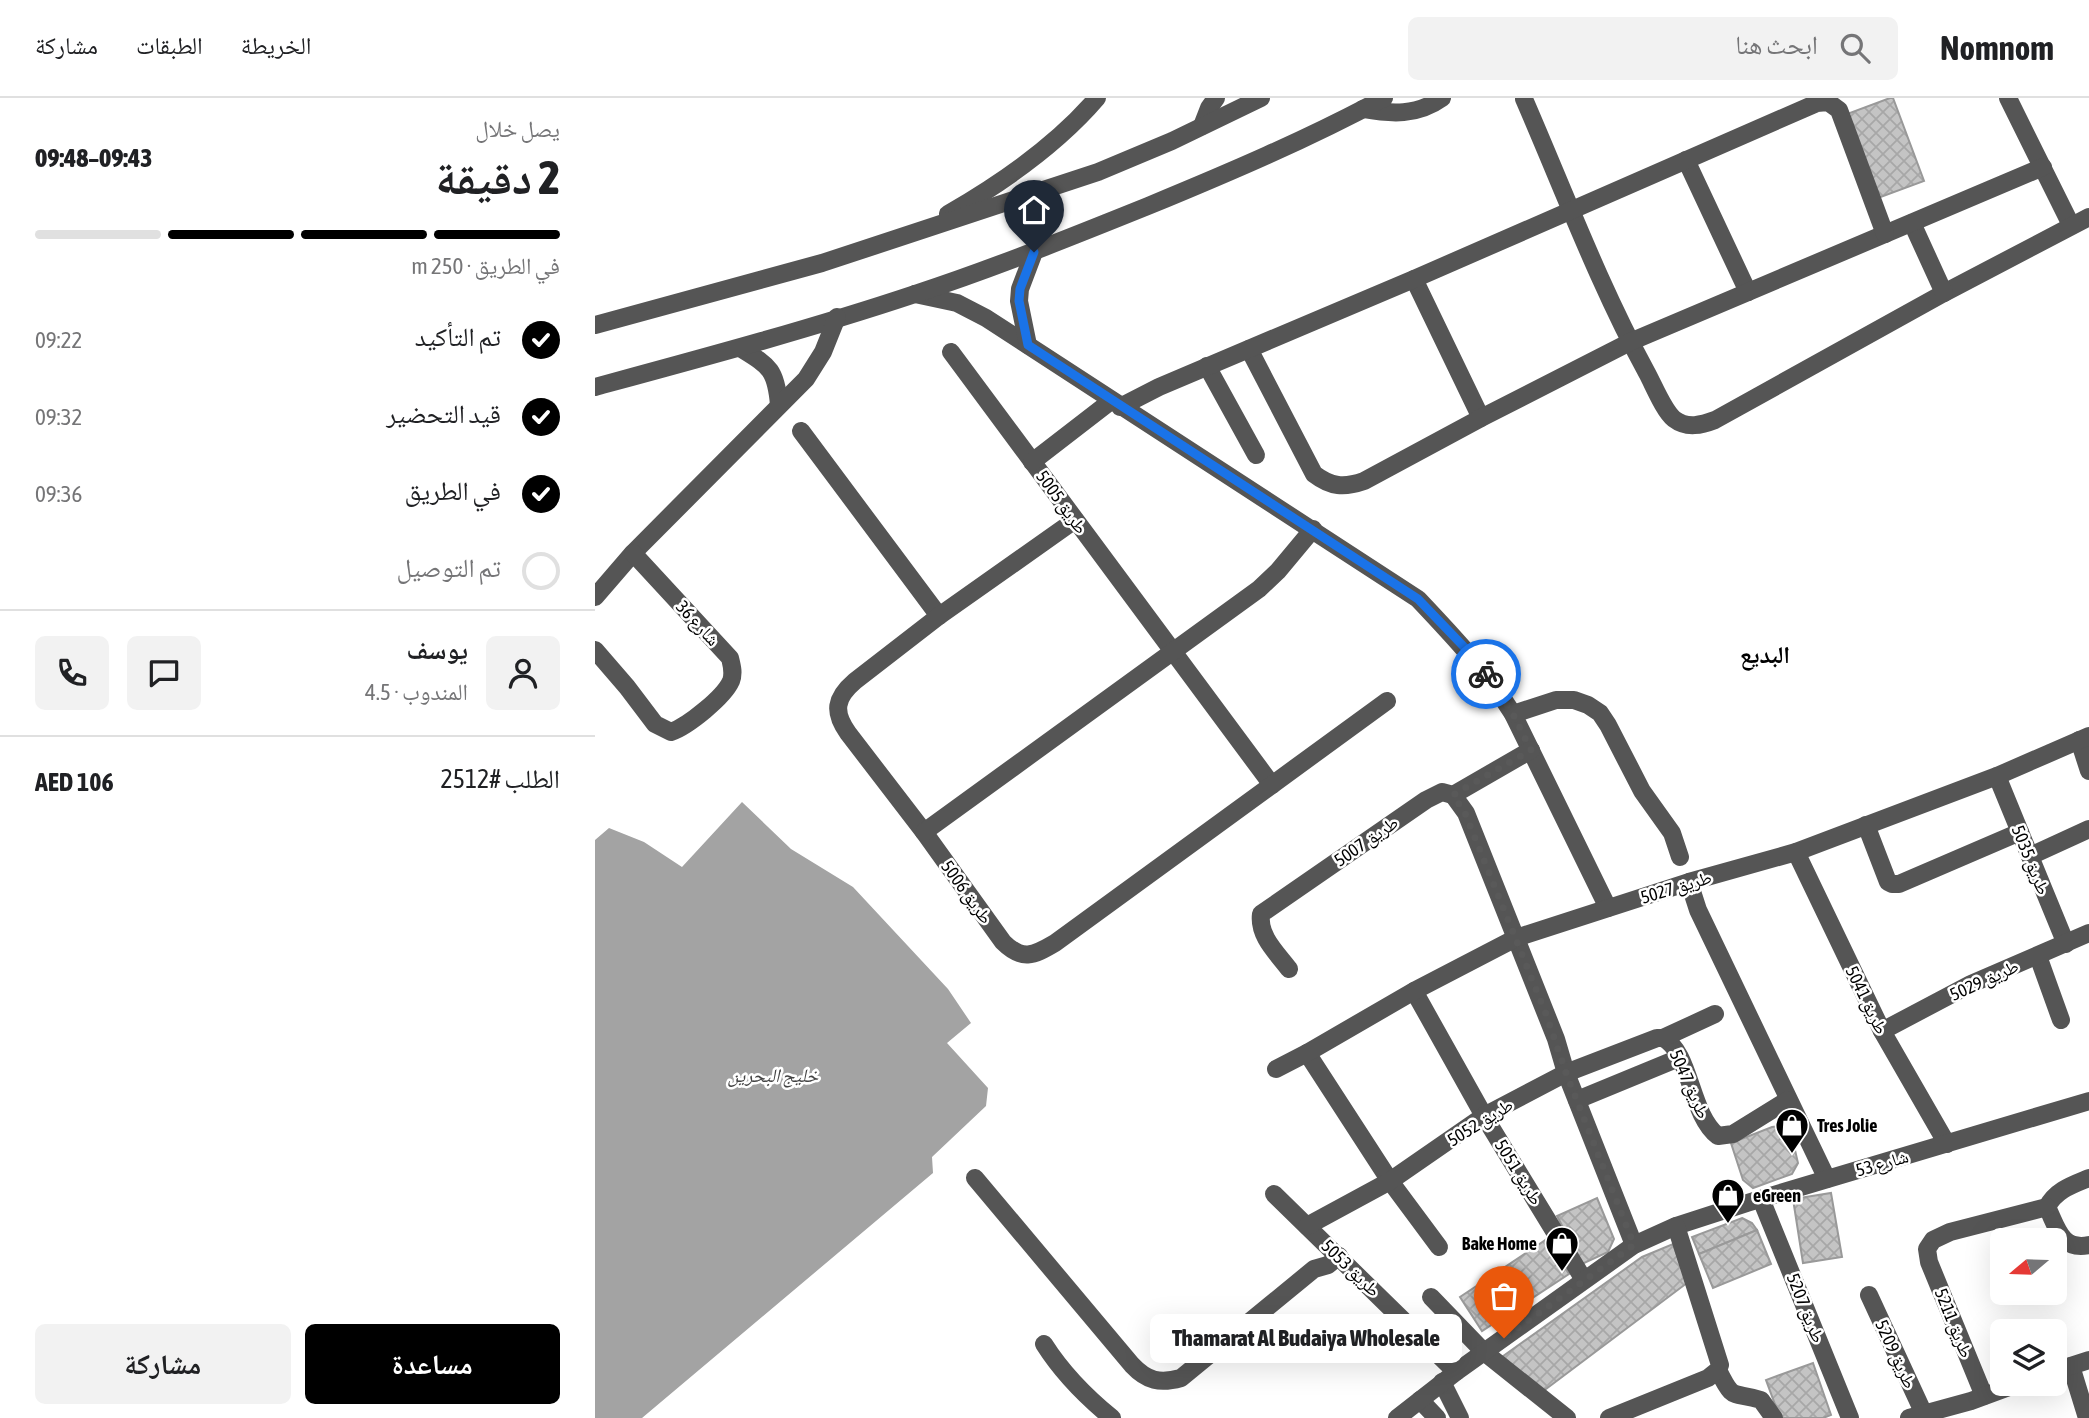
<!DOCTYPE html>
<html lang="ar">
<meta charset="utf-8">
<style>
:root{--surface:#fff;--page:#f2f2f2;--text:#202124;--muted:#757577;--line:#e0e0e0;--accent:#000}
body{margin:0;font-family:"Asap Condensed","Noto Naskh Arabic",sans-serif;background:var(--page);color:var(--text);direction:rtl;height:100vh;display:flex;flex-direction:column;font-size:26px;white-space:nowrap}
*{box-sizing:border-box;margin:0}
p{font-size:23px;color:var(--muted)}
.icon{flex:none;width:38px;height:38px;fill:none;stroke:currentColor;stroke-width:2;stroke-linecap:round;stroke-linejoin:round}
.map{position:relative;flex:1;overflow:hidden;direction:ltr}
.sheet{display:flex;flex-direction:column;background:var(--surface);width:595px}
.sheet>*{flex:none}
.needle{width:46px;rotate:251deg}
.fabs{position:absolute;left:1395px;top:1130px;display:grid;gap:14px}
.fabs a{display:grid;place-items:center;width:77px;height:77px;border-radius:10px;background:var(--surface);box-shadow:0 7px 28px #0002;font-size:35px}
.pin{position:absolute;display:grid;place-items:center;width:60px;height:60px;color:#fff;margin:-72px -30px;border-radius:50% 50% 50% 0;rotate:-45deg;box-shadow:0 0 7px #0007}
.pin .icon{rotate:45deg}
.courier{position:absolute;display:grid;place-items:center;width:70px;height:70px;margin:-35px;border:5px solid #1a73e8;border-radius:50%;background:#fff;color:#222;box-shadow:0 2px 9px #0007}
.bubble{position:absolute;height:49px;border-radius:10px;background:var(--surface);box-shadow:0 7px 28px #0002;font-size:23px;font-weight:800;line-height:49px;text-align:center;direction:rtl}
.overview em{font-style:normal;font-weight:800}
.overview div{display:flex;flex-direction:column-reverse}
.overview{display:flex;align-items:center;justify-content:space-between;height:119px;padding:0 35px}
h1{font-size:46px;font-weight:800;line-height:52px}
.bar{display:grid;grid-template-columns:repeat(4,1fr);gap:10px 7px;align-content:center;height:84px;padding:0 35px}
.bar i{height:9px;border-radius:5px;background:var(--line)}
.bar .on{background:var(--accent)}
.bar p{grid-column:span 4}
.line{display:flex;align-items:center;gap:18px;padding:0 35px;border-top:2px solid var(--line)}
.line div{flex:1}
.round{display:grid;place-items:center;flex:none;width:74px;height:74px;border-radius:10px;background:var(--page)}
ol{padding:0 35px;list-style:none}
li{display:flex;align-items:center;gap:21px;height:77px}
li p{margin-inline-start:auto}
li .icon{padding:7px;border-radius:50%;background:var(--accent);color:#fff;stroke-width:4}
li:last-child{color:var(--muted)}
li i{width:38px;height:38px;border:4px solid var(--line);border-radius:50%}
.cta{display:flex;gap:14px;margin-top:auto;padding:14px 35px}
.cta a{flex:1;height:80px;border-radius:10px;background:var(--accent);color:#fff;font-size:28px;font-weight:800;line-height:80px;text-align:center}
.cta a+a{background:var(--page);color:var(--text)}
header{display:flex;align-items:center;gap:42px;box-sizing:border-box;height:98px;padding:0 35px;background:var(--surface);border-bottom:2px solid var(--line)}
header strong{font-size:33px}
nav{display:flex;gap:38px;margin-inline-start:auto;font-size:24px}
.search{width:490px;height:63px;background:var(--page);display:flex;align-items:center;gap:18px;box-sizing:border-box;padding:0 24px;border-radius:10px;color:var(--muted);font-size:26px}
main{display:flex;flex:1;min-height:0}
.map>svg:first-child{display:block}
</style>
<header>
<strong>Nomnom</strong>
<div class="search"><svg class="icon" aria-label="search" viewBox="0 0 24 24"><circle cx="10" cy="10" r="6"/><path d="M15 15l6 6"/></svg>ابحث هنا</div>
<nav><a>الخريطة</a><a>الطبقات</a><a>مشاركة</a></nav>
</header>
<main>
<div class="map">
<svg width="1494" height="1320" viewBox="0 0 1494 1320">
<defs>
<pattern id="building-cross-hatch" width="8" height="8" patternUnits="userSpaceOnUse" patternTransform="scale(1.75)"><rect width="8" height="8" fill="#c4c4c4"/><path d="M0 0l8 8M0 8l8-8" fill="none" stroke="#a7a7a7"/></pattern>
</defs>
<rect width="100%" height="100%" fill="#fff"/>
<!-- water -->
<path fill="#a3a3a3" d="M147,704L196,751L258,789L353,891L376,925L352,945L393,990L391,1008L337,1059L338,1075L47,1320H0V742L14,730L49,744L87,769Z"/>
<!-- building -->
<g fill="url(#building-cross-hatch)" stroke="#999" stroke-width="2">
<path d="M1295,0H1298L1329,83L1283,100L1252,16Z"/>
<path d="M1186,1028L1200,1052L1203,1065L1197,1076L1158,1090L1148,1082L1136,1045L1177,1029Z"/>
<path d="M1236,1095L1247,1159L1208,1165L1198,1101Z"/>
<path d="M1002,1100L1019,1141L1013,1154L987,1166L962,1118Z"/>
<path d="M1147,1120L1157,1125L1162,1132L1104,1156L1097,1139Z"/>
<path d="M1162,1132L1176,1166L1118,1190L1104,1156Z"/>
<path d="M952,1141L974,1176L887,1233L865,1199Z"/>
<path d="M1078,1146L1092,1185L947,1294L904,1261L1047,1159Z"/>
<path d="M1218,1265L1236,1317L1228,1320H1185L1171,1282Z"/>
</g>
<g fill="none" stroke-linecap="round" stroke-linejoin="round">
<!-- minor -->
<g stroke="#555" stroke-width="18">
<path d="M1413,0L1476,127"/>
<path d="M929,1C969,93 1004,187 1052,275C1059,288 1069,313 1079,321C1092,331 1107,327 1120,322L1349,195L1494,119"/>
<path d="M768,11C796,16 822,18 847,0"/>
<path d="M607,28L614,10L621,0"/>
<path d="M1091,62L1153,194"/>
<path d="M353,116C407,85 461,48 502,0"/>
<path d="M1317,125L1349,195"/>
<path d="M819,181L886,320"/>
<path d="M320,196L362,205L391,220L823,501C858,538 891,573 918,616L1013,810"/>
<path d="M0,227L227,165L503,74L577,43L666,0"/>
<path d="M433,247L424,203L425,191L439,154"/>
<path d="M145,250C174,268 181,271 184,307"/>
<path d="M654,251L719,376C736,389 749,390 769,383L886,320L1035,244L1448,69"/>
<path d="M356,254L677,687"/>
<path d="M612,268L661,357"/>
<path d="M0,289C107,260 215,231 320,196C399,170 476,139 553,108C633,75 713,41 789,0"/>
<path d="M525,309L564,289L819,181L1222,5L1233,4L1244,12L1290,136"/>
<path d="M206,333L344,518"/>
<path d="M437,364L516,303"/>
<path d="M480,422L344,518L260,583C240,600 238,614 253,635L329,734L408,844C427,863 438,858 460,845L792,603"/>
<path d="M0,499L38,455L211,281L228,254L242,219"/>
<path d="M0,552L32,589L60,626L76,634C93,628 129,599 136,583C139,575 137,568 135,560L38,455"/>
<path d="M918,616L961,602H979L993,607L1005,615L1013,627L1047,693L1077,735L1085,759"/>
<path d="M1484,642L1494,673"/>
<path d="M1402,678L1471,846"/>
<path d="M858,697L871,715L961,941L971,975L1039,1147"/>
<path d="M1271,727L1293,784L1297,786H1304L1425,734"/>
<path d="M329,734L664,491L683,473L718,431"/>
<path d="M1201,754L1287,933L1352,1046"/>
<path d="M1435,758L1494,731"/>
<path d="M1094,784L1103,812L1232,1081"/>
<path d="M1443,858L1466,922"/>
<path d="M694,871C682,855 663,838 666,816L831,702L847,694L858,697L936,652"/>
<path d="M819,893L889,1018L989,1182"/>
<path d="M1287,933L1376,886L1494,835"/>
<path d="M1068,940C1096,954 1095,1017 1123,1038L1138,1036L1193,1002"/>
<path d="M712,955L795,1083L844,1149"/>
<path d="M681,971L712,955L819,893L921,840L1094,784L1201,754L1402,678L1494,638"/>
<path d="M982,1002L1084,960"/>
<path d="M380,1080L537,1267C552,1283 565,1286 586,1280L719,1171L733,1167L744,1158"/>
<path d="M679,1096L861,1274"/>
<path d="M1166,1101L1255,1320"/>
<path d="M1452,1109C1462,1129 1466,1153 1494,1147"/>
<path d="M1452,1109C1461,1092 1477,1087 1494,1080"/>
<path d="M712,1128L795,1083L889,1018L971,975L1062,940H1068L1120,916"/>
<path d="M1274,1197L1329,1316"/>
<path d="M836,1199L889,1254L972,1320"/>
<path d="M449,1246C468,1276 490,1298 517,1320"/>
<path d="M1476,1268L1492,1320"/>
<path d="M1123,1272C1139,1304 1136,1293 1166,1302L1179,1320"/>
<path d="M1460,1273L1494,1262"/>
<path d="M847,1284L865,1320"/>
<path d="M1389,1298L1334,1164L1332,1151L1338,1142L1355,1134L1452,1109"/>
<path d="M825,1302L842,1320"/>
<path d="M802,1320L861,1274L1039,1147L1081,1128L1152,1105L1494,1003"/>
<path d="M1014,1320L1113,1280L1123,1272L1125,1267L1081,1128"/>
<path d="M1314,1320L1376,1303L1422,1286"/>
</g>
</g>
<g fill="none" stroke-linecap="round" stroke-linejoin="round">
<!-- done -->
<path stroke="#595959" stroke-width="7" stroke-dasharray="0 12.6" d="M891,576L918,616L936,652L858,697L870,715L951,916L971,975L1039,1147L909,1240"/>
<!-- route -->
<path stroke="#1a73e8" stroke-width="9" d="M439,154L425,191L424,203L433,247L823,501L872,552L891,576"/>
</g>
<!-- icons -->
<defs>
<symbol id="shop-pin" viewBox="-11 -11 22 30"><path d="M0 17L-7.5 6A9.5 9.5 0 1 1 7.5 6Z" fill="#000" stroke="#fff"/><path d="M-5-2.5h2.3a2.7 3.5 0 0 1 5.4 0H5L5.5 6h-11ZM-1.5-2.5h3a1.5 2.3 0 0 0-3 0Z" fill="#fff"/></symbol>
</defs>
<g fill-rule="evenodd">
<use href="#shop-pin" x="1178" y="1008" width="38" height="52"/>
<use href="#shop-pin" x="1114" y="1078" width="38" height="52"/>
<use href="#shop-pin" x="948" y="1126" width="38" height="52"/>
</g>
<g text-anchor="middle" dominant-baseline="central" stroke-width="5" stroke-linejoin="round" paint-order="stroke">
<!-- street labels -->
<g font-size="18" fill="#000" stroke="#fff">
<text transform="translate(467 404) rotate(54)">طريق 5005</text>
<text transform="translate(103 525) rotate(47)">شارع 36</text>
<text transform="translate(771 743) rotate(-35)">طريق 5007</text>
<text transform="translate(1436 762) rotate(68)">طريق 5035</text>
<text transform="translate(1081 789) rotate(-17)">طريق 5027</text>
<text transform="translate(372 794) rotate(54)">طريق 5006</text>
<text transform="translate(1389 882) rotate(-25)">طريق 5029</text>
<text transform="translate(1272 902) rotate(64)">طريق 5041</text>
<text transform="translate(1095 986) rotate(66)">طريق 5047</text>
<text transform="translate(885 1024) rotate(-32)">طريق 5052</text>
<text transform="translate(1287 1065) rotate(-16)">شارع 53</text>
<text transform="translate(924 1074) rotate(58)">طريق 5051</text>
<text transform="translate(756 1170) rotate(44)">طريق 5053</text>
<text transform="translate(1211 1210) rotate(68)">طريق 5207</text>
<text transform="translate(1359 1225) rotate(68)">طريق 5211</text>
<text transform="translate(1301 1256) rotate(65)">طريق 5209</text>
</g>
<!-- poi labels -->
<g font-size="18" font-weight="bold" fill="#000" stroke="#fff" text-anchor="start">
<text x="1222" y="1027">Tres Jolie</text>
<text x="1158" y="1097">eGreen</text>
<text x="942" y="1145" text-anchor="end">Bake Home</text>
</g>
<!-- water labels -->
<g font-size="19" font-style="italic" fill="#444" stroke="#fff">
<text x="178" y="977">خليج البحرين</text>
</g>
<!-- district labels -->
<g font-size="24" font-weight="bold" fill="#000" stroke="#fff">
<text x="1170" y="556">البديع</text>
</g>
</g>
</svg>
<div class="fabs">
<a><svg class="needle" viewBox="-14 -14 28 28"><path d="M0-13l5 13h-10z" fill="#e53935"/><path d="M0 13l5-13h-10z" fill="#757577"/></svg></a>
<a><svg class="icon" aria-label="layers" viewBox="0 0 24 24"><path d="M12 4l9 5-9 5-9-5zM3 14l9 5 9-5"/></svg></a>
</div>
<div class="pin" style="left:909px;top:1240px;background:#ea580c"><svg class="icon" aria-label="bag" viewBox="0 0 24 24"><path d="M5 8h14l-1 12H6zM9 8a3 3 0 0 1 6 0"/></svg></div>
<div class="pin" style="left:439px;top:154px;background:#1f2937"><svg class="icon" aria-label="home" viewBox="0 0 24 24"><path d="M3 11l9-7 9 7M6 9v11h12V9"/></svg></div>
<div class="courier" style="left:891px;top:576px"><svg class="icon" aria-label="bike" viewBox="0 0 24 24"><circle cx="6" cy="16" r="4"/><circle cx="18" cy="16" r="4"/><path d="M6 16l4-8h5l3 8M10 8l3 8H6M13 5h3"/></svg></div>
<div class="bubble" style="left:555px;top:1216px;width:312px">Thamarat Al Budaiya Wholesale</div>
</div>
<section class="sheet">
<div class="overview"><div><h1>2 دقيقة</h1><p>يصل خلال</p></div><em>09:43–09:48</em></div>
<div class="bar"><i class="on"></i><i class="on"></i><i class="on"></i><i></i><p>في الطريق · 250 m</p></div>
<ol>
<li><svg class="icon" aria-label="check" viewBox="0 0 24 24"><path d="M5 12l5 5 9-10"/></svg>تم التأكيد<p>09:22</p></li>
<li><svg class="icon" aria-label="check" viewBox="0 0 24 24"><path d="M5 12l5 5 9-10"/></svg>قيد التحضير<p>09:32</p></li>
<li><svg class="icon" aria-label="check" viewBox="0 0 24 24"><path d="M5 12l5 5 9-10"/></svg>في الطريق<p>09:36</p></li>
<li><i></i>تم التوصيل</li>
</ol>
<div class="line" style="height:126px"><a class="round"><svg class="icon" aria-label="person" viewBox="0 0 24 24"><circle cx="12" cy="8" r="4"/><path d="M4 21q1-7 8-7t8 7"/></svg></a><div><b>يوسف</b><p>المندوب · 4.5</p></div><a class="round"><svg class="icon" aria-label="chat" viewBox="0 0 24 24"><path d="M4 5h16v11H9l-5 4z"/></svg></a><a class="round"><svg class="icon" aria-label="phone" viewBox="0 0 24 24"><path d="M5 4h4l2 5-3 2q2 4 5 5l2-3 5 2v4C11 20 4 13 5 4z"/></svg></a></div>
<div class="line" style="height:91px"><div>الطلب #2512</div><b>AED 106</b></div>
<div class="cta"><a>مساعدة</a><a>مشاركة</a></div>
</section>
</main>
